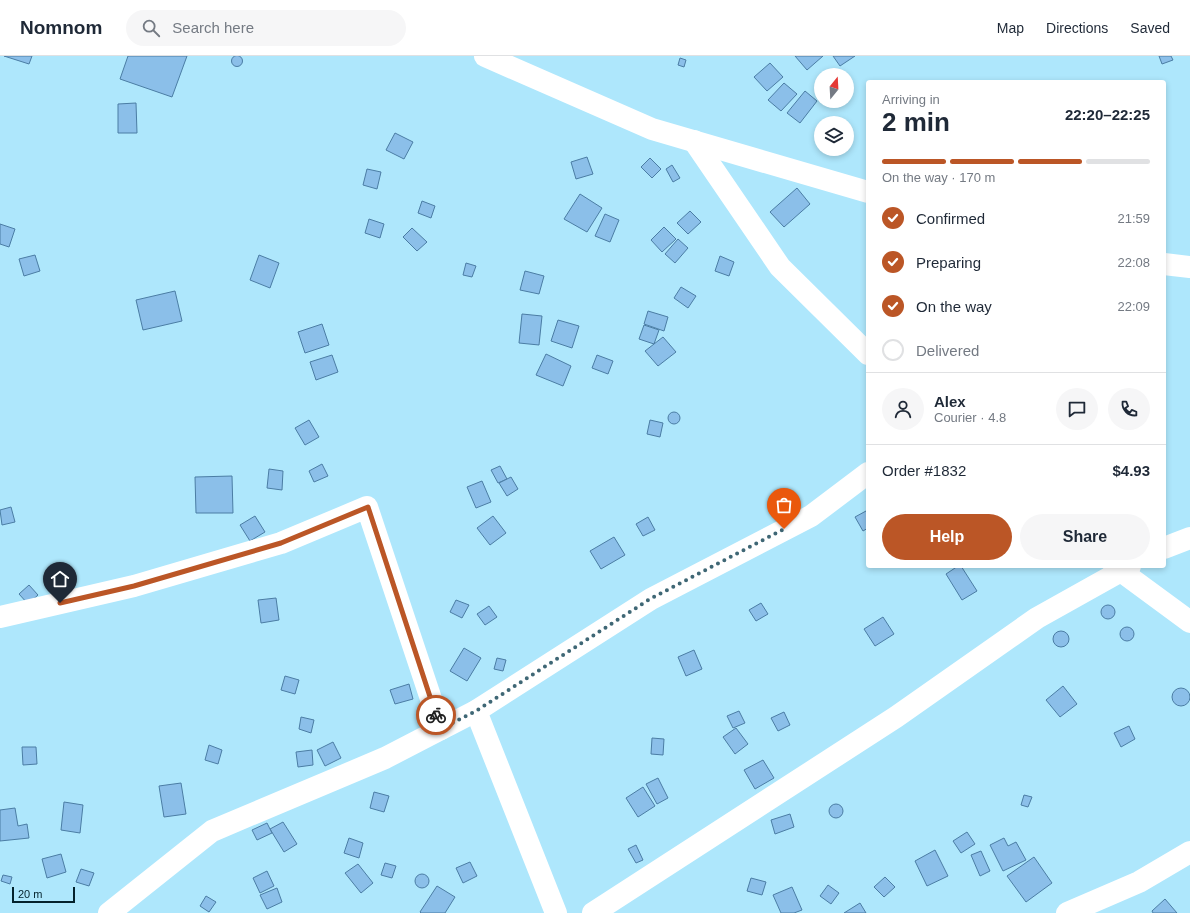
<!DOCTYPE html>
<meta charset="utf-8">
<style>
:root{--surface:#fff;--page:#f6f6f7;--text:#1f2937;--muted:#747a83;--line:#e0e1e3;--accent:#bb5626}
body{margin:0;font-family:Arial,sans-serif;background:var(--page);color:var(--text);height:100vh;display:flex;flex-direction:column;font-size:15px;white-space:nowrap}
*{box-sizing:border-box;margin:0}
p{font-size:13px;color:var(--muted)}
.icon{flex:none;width:22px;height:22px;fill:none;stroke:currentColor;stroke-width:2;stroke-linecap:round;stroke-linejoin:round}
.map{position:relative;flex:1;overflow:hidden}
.details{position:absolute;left:866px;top:24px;width:300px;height:488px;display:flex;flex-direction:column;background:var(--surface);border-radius:4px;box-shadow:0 2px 6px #0003}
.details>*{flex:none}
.needle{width:26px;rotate:18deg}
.buttons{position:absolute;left:814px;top:12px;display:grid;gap:8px}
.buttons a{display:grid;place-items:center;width:40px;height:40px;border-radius:50%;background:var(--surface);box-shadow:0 2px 6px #0003;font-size:20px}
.scale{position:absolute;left:12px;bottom:10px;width:63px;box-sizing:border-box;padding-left:4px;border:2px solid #03222c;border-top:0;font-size:11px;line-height:14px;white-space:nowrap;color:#03222c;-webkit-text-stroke:3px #aee7fc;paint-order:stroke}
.pin{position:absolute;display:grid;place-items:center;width:34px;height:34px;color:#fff;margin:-41px -17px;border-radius:50% 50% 50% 0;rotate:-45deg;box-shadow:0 0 4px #0007}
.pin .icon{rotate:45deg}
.courier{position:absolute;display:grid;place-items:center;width:40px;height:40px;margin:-20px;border:3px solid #bb5626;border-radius:50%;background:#fff;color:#222;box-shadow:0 1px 5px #0007}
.summary em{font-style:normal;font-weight:800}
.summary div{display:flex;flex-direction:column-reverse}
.summary{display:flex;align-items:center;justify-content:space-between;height:68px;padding:0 16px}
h1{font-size:26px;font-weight:800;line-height:30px}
.bar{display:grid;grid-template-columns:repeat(4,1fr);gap:6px 4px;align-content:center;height:48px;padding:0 16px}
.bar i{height:5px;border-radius:3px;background:var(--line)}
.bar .on{background:var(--accent)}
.bar p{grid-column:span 4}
.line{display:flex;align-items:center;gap:10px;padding:0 16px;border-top:1px solid var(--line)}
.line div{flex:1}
.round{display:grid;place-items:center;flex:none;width:42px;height:42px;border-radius:21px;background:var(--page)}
ol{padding:0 16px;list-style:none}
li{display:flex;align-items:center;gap:12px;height:44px}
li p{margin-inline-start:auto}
li .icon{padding:4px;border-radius:50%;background:var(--accent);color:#fff;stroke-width:4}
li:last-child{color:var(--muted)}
li i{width:22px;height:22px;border:2px solid var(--line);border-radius:50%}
.action{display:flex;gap:8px;margin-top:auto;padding:8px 16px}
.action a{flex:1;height:46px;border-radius:24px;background:var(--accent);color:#fff;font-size:16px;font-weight:800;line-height:46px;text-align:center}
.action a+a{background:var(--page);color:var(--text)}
header{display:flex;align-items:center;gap:24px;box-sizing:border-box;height:56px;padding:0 20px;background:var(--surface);border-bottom:1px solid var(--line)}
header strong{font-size:19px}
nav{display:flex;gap:22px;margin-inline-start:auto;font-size:14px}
.search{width:280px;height:36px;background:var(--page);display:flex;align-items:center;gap:10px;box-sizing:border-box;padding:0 14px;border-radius:22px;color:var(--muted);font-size:15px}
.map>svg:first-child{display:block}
</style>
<header>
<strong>Nomnom</strong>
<div class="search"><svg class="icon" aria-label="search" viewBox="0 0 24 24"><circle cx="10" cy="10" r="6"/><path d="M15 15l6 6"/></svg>Search here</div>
<nav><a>Map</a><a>Directions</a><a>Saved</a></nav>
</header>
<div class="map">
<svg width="1190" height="857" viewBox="0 0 1190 857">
<rect width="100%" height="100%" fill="#aee7fc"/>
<!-- building -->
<g fill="#8bbfe9" stroke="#4b7da4">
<circle cx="237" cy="5" r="5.5"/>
<path d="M4,0H32L29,8Z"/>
<path d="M128,0H187L172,41L120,23Z"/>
<path d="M795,0H823L807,14Z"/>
<path d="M833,0H855L840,10Z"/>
<path d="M1159,0H1171L1173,4L1162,8Z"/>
<path d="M680,2L686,4L684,11L678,9Z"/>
<path d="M770,7L783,21L767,35L754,21Z"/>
<path d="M784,27L797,38L781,55L768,44Z"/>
<path d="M805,35L817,45L800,67L787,57Z"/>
<path d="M136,47L137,77H118V48Z"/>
<path d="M395,77L413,86L404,103L386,94Z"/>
<path d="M587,101L593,118L576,123L571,106Z"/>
<path d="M650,102L661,113L652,122L641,111Z"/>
<path d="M672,109L680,122L673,126L666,113Z"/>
<path d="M367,113L381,116L377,133L363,129Z"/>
<path d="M797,132L810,148L784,171L770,156Z"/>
<path d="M580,138L602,152L587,176L564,163Z"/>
<path d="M422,145L435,150L431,162L418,157Z"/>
<path d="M690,155L701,166L688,178L677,167Z"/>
<path d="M605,158L619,164L610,186L595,180Z"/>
<path d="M369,163L384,168L380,182L365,177Z"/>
<path d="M0,168L15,173L9,191L0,188Z"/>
<path d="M664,171L676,183L662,196L651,184Z"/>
<path d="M412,172L427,186L417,195L403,181Z"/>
<path d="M678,183L688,192L675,207L665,198Z"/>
<path d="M35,199L40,215L24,220L19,203Z"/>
<path d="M259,199L279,207L270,232L250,224Z"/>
<path d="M720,200L734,206L729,220L715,215Z"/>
<path d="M466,207L476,210L472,221L463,219Z"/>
<path d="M525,215L544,220L539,238L520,234Z"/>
<path d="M681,231L696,240L688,252L674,242Z"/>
<path d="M175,235L182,265L143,274L136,244Z"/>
<path d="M648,255L668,261L664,275L644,268Z"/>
<path d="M522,258L542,260L539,289L519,287Z"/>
<path d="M558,264L579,270L572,292L551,285Z"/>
<path d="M322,268L329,289L305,297L298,276Z"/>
<path d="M644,269L659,274L654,288L639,283Z"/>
<path d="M663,281L676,296L658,310L645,295Z"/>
<path d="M546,298L571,310L563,330L536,319Z"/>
<path d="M332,299L338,316L316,324L310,306Z"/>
<path d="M597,299L613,305L608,318L592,312Z"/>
<circle cx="674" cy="362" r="6"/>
<path d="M309,364L319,381L305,389L295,372Z"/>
<path d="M650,364L663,367L660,381L647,378Z"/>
<path d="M322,408L328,420L314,426L309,415Z"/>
<path d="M500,410L507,423L498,427L491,414Z"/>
<path d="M269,413L283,415L282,434L267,432Z"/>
<path d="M232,420L233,457H196L195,421Z"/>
<path d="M511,421L518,433L507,440L499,427Z"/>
<path d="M482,425L491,446L476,452L467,431Z"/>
<path d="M11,451L15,466L2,469L0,454Z"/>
<path d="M866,455L868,458V472L863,475L855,461Z"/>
<path d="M255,460L265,476L250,485L240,469Z"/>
<path d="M493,460L506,477L490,489L477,472Z"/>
<path d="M648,461L655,474L643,480L636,468Z"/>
<path d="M614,481L625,499L601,513L590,495Z"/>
<path d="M958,510H961L977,535L962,544L946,518Z"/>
<path d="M29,529L38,539L28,548L19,538Z"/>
<path d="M276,542L279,564L261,567L258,544Z"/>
<path d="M456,544L469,549L462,562L450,556Z"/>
<path d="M761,547L768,558L756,565L749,554Z"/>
<circle cx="1108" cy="556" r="7"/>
<path d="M489,550L497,561L485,569L477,558Z"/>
<path d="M883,561L894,578L875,590L864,573Z"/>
<circle cx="1127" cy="578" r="7"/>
<circle cx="1061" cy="583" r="8"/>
<path d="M464,592L481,602L467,625L450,615Z"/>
<path d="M694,594L702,613L686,620L678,601Z"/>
<path d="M497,602L506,604L503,615L494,613Z"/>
<path d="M285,620L299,624L295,638L281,634Z"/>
<path d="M409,628L413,643L395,648L390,634Z"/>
<path d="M1063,630L1077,648L1060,661L1046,644Z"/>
<circle cx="1181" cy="641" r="9"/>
<path d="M739,655L745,667L733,672L727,660Z"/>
<path d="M784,656L790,669L778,675L771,662Z"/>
<path d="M301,661L314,664L311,677L299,673Z"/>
<path d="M1129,670L1135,683L1121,691L1114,677Z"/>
<path d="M736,672L748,688L735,698L723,681Z"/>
<path d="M652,682L664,683L663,699L651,698Z"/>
<path d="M333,686L341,702L325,710L317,694Z"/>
<path d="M209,689L222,694L218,708L205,704Z"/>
<path d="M22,691H36L37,708L23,709Z"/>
<path d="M312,694L313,709L298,711L296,696Z"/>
<path d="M763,704L774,722L755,733L744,714Z"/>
<path d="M658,722L668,742L657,748L646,728Z"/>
<path d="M181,727L186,758L164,761L159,730Z"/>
<path d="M643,731L655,750L638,761L626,742Z"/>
<path d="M374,736L389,740L384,756L370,752Z"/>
<path d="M1024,739L1032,741L1028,751L1021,749Z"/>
<path d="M64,746L83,749L80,777L61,774Z"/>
<circle cx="836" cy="755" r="7"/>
<path d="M15,752L18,770L27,768L29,782L0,785V754Z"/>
<path d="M790,758L794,771L775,778L771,764Z"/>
<path d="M283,766L297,788L284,796L270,773Z"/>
<path d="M267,767L272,777L257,784L252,774Z"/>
<path d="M967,776L975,788L961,797L953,785Z"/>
<path d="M349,782L363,787L359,802L344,797Z"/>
<path d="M1004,782L1008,790L1016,786L1026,804L1003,815L990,789Z"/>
<path d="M636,789L643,804L636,807L628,793Z"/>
<path d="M935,794L948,820L927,830L915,805Z"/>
<path d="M981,795L990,815L980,820L971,799Z"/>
<path d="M61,798L66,816L47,822L42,803Z"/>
<path d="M1034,801L1052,827L1026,846L1007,820Z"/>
<path d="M470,806L477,820L463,827L456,812Z"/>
<path d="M385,807L396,810L392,822L381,819Z"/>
<path d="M358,808L373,827L361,837L345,817Z"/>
<path d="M81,813L94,817L89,830L76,826Z"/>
<path d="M267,815L274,830L260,837L253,822Z"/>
<circle cx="422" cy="825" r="7"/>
<path d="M3,819L12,821L10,828L1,825Z"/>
<path d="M885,821L895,831L884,841L874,831Z"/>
<path d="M751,822L766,826L762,839L747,835Z"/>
<path d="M828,829L839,837L831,848L820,840Z"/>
<path d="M437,830L455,841L445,857H421L420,856Z"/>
<path d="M792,831L802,854L794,857H781L773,839Z"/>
<path d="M277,832L282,846L267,853L260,839Z"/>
<path d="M206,840L216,846L209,856L200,850Z"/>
<path d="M1165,843L1177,857H1153L1152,855Z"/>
<path d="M860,847L866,857H844Z"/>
</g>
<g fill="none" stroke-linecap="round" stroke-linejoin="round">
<!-- minor -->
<g stroke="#fff" stroke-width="22">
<path d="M485,0L652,73L868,136"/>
<path d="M694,85L780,211L868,298"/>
<path d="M1164,208L1190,211"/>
<path d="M1164,492L1190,482"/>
<path d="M1114,510L1190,566"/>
<path d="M0,561L134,530L281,487L367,451L441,673L476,655L651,543L811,460L868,417"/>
<path d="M476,655L556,857"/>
<path d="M109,857L212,775L385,702L441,673"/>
<path d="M593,857L896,661L1037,562L1130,510"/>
<path d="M1067,857L1139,826L1190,796"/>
</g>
</g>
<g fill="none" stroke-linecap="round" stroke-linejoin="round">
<!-- done -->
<path stroke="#3f6775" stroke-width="4" stroke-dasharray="0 7.2" d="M436,659L440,673L476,655L650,543L784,473"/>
<!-- route -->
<path stroke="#bb5626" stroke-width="5" d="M60,547L134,530L281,487L368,451L436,659"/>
</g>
</svg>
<div class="buttons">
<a><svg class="needle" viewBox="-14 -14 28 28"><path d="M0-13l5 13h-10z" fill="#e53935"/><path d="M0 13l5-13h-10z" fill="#747a83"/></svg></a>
<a><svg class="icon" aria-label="layers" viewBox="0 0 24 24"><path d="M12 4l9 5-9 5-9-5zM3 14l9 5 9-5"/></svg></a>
</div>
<div class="scale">20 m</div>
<div class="pin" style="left:784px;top:473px;background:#ea580c"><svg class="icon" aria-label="bag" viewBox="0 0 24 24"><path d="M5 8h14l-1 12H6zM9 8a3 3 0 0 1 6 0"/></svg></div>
<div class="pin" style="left:60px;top:547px;background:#1f2937"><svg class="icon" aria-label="home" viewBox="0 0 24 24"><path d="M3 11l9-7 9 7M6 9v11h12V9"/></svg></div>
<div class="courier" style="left:436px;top:659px"><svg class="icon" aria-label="bike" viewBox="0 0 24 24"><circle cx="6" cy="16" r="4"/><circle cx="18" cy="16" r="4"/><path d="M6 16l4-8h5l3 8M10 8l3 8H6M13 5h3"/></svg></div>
<section class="details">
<div class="summary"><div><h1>2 min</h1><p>Arriving in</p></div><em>22:20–22:25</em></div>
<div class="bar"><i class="on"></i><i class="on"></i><i class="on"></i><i></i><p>On the way · 170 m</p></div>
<ol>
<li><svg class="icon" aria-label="check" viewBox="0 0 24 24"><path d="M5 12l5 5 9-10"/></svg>Confirmed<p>21:59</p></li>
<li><svg class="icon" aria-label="check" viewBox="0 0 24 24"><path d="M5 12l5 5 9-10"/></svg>Preparing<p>22:08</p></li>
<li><svg class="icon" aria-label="check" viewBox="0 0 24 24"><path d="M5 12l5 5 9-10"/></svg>On the way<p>22:09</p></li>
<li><i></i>Delivered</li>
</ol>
<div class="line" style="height:72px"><a class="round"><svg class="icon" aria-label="person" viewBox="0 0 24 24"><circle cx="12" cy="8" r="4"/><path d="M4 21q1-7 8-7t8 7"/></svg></a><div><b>Alex</b><p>Courier · 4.8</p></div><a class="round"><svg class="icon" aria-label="chat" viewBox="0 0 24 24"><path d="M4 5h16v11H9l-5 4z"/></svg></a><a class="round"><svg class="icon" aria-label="phone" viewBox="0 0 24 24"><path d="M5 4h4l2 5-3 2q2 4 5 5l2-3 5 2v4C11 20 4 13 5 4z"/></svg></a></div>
<div class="line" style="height:52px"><div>Order #1832</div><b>$4.93</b></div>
<div class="action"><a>Help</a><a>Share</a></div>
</section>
</div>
